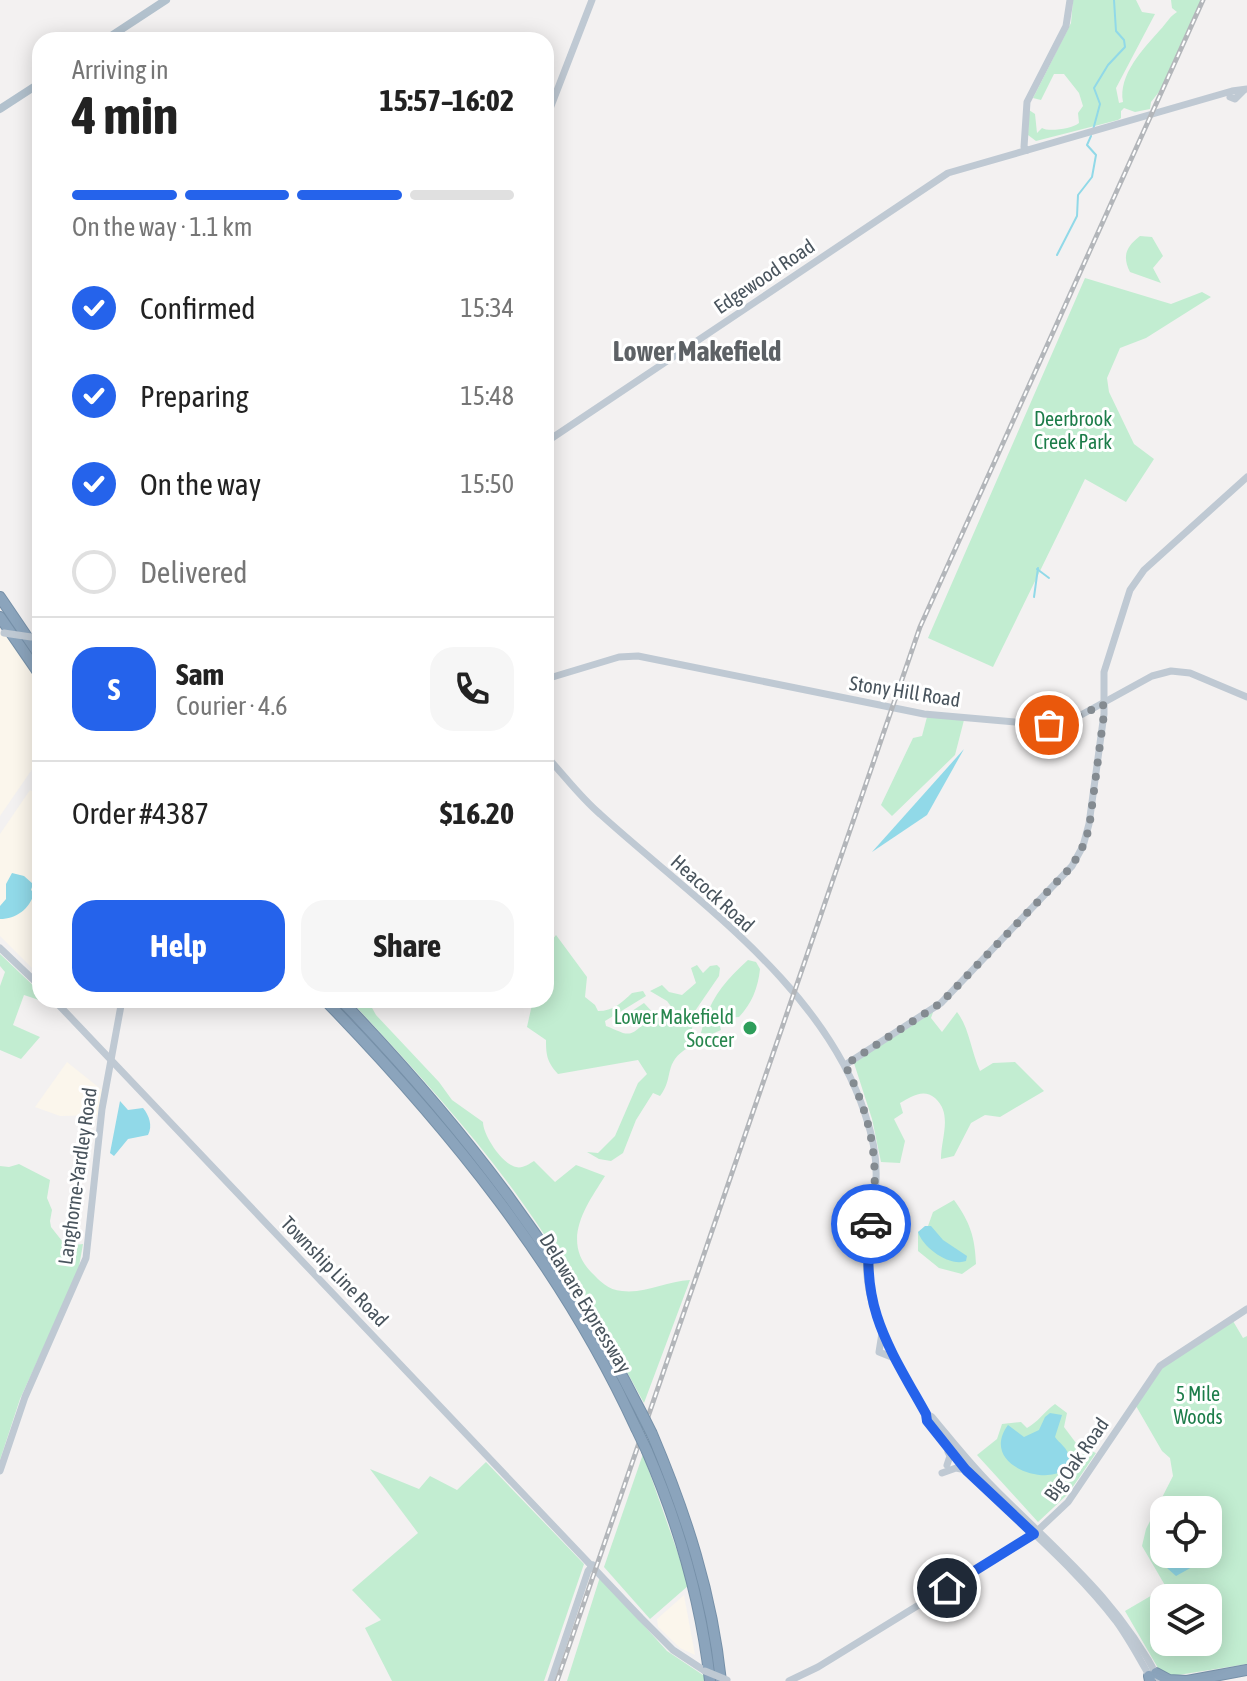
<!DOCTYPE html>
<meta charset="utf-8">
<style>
:root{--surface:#fff;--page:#f6f6f6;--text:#222;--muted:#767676;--line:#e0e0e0;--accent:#2563eb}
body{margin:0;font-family:"Asap Condensed",sans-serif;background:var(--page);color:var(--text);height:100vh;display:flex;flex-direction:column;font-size:30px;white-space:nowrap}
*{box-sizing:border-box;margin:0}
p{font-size:26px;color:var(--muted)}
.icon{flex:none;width:44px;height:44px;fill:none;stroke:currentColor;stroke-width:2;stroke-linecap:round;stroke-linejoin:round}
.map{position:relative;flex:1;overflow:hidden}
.side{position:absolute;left:32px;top:32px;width:522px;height:976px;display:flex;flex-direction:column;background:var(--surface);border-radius:24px;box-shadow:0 4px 20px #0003}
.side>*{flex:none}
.tools{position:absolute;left:1150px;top:1496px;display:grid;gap:16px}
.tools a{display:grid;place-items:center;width:72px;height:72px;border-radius:16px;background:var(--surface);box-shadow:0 4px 20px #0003;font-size:40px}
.pin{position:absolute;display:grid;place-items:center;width:68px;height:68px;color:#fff;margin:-34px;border:4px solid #fff;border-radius:50%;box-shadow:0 2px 8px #0007}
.courier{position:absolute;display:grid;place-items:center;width:80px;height:80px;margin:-40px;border:6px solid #2563eb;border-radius:50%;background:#fff;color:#222;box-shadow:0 2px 10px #0007}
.head em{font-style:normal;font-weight:700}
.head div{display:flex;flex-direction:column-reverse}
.head{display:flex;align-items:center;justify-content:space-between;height:136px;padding:0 40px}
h1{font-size:52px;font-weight:700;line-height:60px}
.bar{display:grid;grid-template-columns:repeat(4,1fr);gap:12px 8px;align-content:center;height:96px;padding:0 40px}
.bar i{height:10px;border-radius:6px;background:var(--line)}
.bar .active{background:var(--accent)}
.bar p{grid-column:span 4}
.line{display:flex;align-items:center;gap:20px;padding:0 40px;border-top:2px solid var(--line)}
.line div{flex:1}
.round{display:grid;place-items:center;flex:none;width:84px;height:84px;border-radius:24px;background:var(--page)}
ol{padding:0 40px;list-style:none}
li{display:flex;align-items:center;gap:24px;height:88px}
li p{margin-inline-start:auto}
li .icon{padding:8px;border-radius:50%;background:var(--accent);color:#fff;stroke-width:4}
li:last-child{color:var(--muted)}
li i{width:44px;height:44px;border:4px solid var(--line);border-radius:50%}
.primary-button{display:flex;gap:16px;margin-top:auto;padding:16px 40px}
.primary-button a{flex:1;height:92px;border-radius:24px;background:var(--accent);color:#fff;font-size:32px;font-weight:700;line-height:92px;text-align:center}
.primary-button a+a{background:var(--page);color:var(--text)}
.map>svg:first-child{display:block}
</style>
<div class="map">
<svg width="1247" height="1681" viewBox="0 0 1247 1681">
<rect width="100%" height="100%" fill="#f3f1f1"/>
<!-- commercial -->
<g fill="#fbf6ec">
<path d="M0,632L12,634L40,675V768L35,765L0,816Z"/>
<path d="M30,790L40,796V976L0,936V834Z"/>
<path d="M67,1062L102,1090L98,1115L60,1116L35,1107Z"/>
<path d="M684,1595L695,1655L680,1648L658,1627L657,1619Z"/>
</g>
<!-- green -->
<g fill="#c2edd1" fill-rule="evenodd">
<path d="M1073,0H1136L1142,12L1155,14L1116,88L1119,103L1123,102C1118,75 1143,49 1160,30C1166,24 1169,17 1177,12L1172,8L1171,0H1202L1162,88L1151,102L1150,109L1135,112L1124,108L1121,111V118L1118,120L1036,141L1028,135L1029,110L1035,114L1037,133L1042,128C1048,132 1072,129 1079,123L1078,113L1083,106L1079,93L1064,74H1054L1041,100L1033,98L1071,23Z"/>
<path d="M1140,236L1152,237L1163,256L1153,268L1161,283L1130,272C1122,256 1126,247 1140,236Z"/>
<path d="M1085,278L1171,304L1202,292L1211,297L1146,338L1120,348L1107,378L1109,392L1134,444L1154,459L1126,502L1085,479L993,667L928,638Z"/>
<path d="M927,717L964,720L955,755L892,816L881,805L913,738L922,736Z"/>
<path d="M556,935L587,977L585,997L595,1005L598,1011C614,1011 621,1003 632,993L643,991L646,996L605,1021L606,1026C623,1032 628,1040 642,1025L635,1019L632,1011L644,1003L657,1017L665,1016L673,1009L667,1001L650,991L662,985L669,992L682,995L696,983L691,968L697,965L703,973L710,966L717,965L720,968L719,976L695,1011L689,1047C662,1063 675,1077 660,1096L653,1093L636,1120L623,1153L611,1161L599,1159L587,1152L598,1153L615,1136L638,1083L647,1074L638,1060L558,1074C547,1062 546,1055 546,1040L527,1027L533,1000H546V948Z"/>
<path d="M0,954L40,992V1000H48L54,1005L24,995L13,1025L40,1037L21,1059L0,1050V986L5,972L0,966Z"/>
<path d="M748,960L756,962L760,969C758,988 752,1003 739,1017L718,1018L721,1030L712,1034L701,1033C709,1000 723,983 748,960Z"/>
<path d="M350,1000H380L371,1006L376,1015L439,1082L452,1100L483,1122C483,1135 502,1164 516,1167C522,1169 529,1164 534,1161L555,1182L576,1165L605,1176C586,1206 561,1240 591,1272C600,1281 608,1290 622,1291C645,1294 667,1281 690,1280L644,1403C607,1335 569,1268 524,1205C472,1131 411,1066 350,1000Z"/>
<path d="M935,1007L931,1018L942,1032L957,1012C969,1027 971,1051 980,1071L993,1063L1015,1062L1044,1091L1000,1117L985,1115L971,1123L954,1156L941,1159C941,1138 953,1114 935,1098C923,1088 911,1097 900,1103L903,1113L894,1119L905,1141L900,1163L881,1162L872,1119L853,1060Z"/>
<path d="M19,1164L50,1180L47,1198L52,1210L50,1221L51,1227L66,1246L83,1244L78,1272L20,1399L0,1460V1166L9,1167Z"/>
<path d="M954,1200C970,1222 975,1237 976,1264L962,1274L939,1268L918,1251V1232L928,1226L933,1212Z"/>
<path d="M1233,1321L1243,1338L1247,1336V1664L1172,1676L1158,1668L1125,1611L1166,1587L1142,1546L1146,1529L1173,1476L1170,1458L1162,1451L1136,1406L1163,1367ZM1164,1510H1208V1554H1164ZM1164,1598H1208V1642H1164Z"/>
<path d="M1055,1404L1067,1413L1064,1427L1079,1447L1078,1458L1089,1450L1096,1453L1068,1494L1038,1522L977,1455L997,1439L1002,1424L1021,1422L1027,1428C1038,1422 1044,1412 1055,1404Z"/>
<path d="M643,1454L689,1585L650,1619L604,1567Z"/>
<path d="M486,1462L584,1564L544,1681H392L365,1628L381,1620L352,1590L418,1533L370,1469L419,1489L430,1476L457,1490Z"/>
<path d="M600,1577L667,1651L706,1677V1681H567Z"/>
</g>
<!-- water -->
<g fill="#91d9e8">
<path d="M964,749L927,815L872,852Z"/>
<path d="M12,873L24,876L33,884L31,890L34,893C30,909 16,919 0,919V906L6,899V884Z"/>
<path d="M120,1101L128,1110L143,1108C149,1115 153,1126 148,1135L128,1139L114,1156L110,1153Z"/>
<path d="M925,1226H931L943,1240L967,1256L966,1261C950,1267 923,1248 918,1232Z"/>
<path d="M1050,1413L1062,1415L1055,1437C1059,1443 1068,1448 1069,1457C1072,1493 974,1472 1008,1425L1024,1437L1039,1430L1045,1417Z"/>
<path d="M1170,1499L1180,1501L1186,1510H1164V1554H1206L1194,1566L1176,1576L1167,1568L1150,1532L1162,1505Z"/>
</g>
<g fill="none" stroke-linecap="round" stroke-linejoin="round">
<!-- stream -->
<g stroke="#91d9e8" stroke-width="2">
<path d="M1093,130L1100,104L1094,88L1108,65L1125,47L1124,40L1116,31L1114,0"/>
<path d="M1057,255L1077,216L1078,195L1092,177L1096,155L1087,145L1091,136"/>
<path d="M1037,569L1049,578"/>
<path d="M1034,597L1038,568"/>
</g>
<defs>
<g id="highway">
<path d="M0,597L40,656"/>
<path d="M0,617L40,675"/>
<path d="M325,1000C449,1128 561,1265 636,1428"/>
<path d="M341,1000C464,1128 562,1255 642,1414"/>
<path d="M652,1434C686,1514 712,1594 721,1681"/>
<path d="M647,1451C679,1525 701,1601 710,1681"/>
<path d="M1156,1673L1169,1680L1187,1681"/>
<path d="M1149,1676L1150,1681"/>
<path d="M1187,1681L1247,1670"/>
</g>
</defs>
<!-- highway casing -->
<use href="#highway" stroke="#7690a8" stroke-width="12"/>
<!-- secondary -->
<g stroke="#bfc9d3" stroke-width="7">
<path d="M1230,97L1235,99L1243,91"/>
<path d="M546,119L592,0"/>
<path d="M1027,150L1024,147L1027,102L1066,26L1070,0"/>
<path d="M546,442L948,173L1232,91L1247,89"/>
<path d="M31,637L40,638"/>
<path d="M546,679L619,657L638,656L924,714L1049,725L1070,721L1152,676L1171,671L1190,673L1247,697"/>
<path d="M546,756C564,775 580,797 600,814C695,900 824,987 865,1114C872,1134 877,1159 876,1180C875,1212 864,1244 867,1276C871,1325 903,1372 926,1414L927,1421C982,1495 1060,1548 1116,1621C1129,1639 1140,1659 1151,1679"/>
<path d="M0,948L40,986"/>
<path d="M54,1000L641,1618L673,1650L705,1671"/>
<path d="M845,1065L941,1003L1072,866L1083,846L1089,824L1104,714V672L1130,590L1144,570L1247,477"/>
<path d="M882,1333L879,1352L894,1358"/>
<path d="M926,1414L932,1417C953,1442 973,1468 997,1491C1060,1554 1118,1600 1160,1681"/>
<path d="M947,1465L950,1456L948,1452"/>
<path d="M0,1471L25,1397L86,1258L102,1109L122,1000"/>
<path d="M942,1473L956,1468L966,1470"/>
<path d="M551,1681L588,1571L593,1565"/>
<path d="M789,1681L818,1667L1034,1534L1068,1502L1160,1366L1247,1309"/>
</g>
<!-- primary -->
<g stroke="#b2c1cd" stroke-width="8">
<path d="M105,40L166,0"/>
<path d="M0,109L40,83"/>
</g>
<!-- highway -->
<use href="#highway" stroke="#8ba4bc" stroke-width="10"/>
<defs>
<path id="rail" d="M557,1681L920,627L1203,0"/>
</defs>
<!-- rail casing -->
<use href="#rail" stroke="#b3b6ba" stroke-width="5"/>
<!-- rail -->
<use href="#rail" stroke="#fff" stroke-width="2" stroke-dasharray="6" stroke-linecap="butt"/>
<defs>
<g id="highway-bridge">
<path d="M642,1414L652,1434"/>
<path d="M636,1428L647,1451"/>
</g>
</defs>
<!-- highway-bridge casing -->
<use href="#highway-bridge" stroke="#7690a8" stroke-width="12" stroke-linecap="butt"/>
<!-- secondary-bridge -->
<g stroke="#bfc9d3" stroke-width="7">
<path d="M4,633L31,637"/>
<path d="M705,1671L727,1680"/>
</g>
<!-- highway-bridge -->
<use href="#highway-bridge" stroke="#8ba4bc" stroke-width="10"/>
</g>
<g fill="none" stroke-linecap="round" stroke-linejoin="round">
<!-- done -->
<path stroke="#848b91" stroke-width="8" stroke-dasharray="0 14.4" d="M871,1224C880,1163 873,1121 845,1065L941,1003L1072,866L1083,846L1089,829L1104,714L1103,704L1065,723L1049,725"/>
<!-- route -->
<path stroke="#2563eb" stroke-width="10" d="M871,1224C859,1306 888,1346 926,1414L927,1421L966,1470L1034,1534L947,1588"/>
</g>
<!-- markers -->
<circle fill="#2e9e5b" stroke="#fff" stroke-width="3" cx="750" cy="1028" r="8"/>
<g text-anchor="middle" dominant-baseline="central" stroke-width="6" stroke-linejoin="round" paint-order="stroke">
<!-- street labels -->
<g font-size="20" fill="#49545d" stroke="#fff">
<text transform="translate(764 276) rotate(-34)">Edgewood Road</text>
<text transform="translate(905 691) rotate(9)">Stony Hill Road</text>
<text transform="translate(713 893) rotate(42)">Heacock Road</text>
<text transform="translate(77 1176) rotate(-82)">Langhorne-Yardley Road</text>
<text transform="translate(335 1271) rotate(46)">Township Line Road</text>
<text transform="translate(586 1303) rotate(59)">Delaware Expressway</text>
<text transform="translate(1076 1459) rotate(-55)">Big Oak Road</text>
</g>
<!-- park labels -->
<g font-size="20" fill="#1c7c49" stroke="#fff">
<text x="1073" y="418">Deerbrook<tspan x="1073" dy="23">Creek Park</tspan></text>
<text x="1198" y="1393">5 Mile<tspan x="1198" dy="23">Woods</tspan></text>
</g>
<!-- leisure labels -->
<g font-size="20" fill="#27864d" stroke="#fff" text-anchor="end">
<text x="734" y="1016">Lower Makefield<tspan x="734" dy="23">Soccer</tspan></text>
</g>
<!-- district labels -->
<g font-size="28" font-weight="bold" fill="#5d6165" stroke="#fff">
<text x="697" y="351">Lower Makefield</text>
</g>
</g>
</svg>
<div class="tools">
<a><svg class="icon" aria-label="locate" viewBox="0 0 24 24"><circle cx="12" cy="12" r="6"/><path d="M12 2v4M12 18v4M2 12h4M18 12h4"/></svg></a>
<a><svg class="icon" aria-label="layers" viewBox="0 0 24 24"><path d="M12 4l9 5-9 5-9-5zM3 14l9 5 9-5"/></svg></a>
</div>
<div class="pin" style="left:1049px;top:725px;background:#ea580c"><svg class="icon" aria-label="bag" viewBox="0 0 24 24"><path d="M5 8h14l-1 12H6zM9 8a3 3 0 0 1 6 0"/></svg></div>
<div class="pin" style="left:947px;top:1588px;background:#1f2937"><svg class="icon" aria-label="home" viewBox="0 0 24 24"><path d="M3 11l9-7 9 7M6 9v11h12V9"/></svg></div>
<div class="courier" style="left:871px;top:1224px"><svg class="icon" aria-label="car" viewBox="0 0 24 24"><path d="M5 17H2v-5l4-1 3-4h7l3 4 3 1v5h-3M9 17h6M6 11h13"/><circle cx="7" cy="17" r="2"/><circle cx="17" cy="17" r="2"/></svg></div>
<section class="side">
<div class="head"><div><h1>4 min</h1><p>Arriving in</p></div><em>15:57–16:02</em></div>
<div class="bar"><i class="active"></i><i class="active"></i><i class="active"></i><i></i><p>On the way · 1.1 km</p></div>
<ol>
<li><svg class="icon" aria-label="check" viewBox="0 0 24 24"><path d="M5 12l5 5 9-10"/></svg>Confirmed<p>15:34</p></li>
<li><svg class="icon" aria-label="check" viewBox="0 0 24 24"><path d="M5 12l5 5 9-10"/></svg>Preparing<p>15:48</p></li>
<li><svg class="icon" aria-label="check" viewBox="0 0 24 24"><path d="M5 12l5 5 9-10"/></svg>On the way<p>15:50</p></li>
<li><i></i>Delivered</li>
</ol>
<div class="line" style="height:144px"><b class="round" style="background:var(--accent);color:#fff">S</b><div><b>Sam</b><p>Courier · 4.6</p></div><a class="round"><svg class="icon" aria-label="phone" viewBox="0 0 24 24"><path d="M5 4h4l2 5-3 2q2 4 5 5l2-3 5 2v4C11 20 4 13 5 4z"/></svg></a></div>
<div class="line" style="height:104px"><div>Order #4387</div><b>$16.20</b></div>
<div class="primary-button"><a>Help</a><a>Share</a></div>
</section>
</div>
